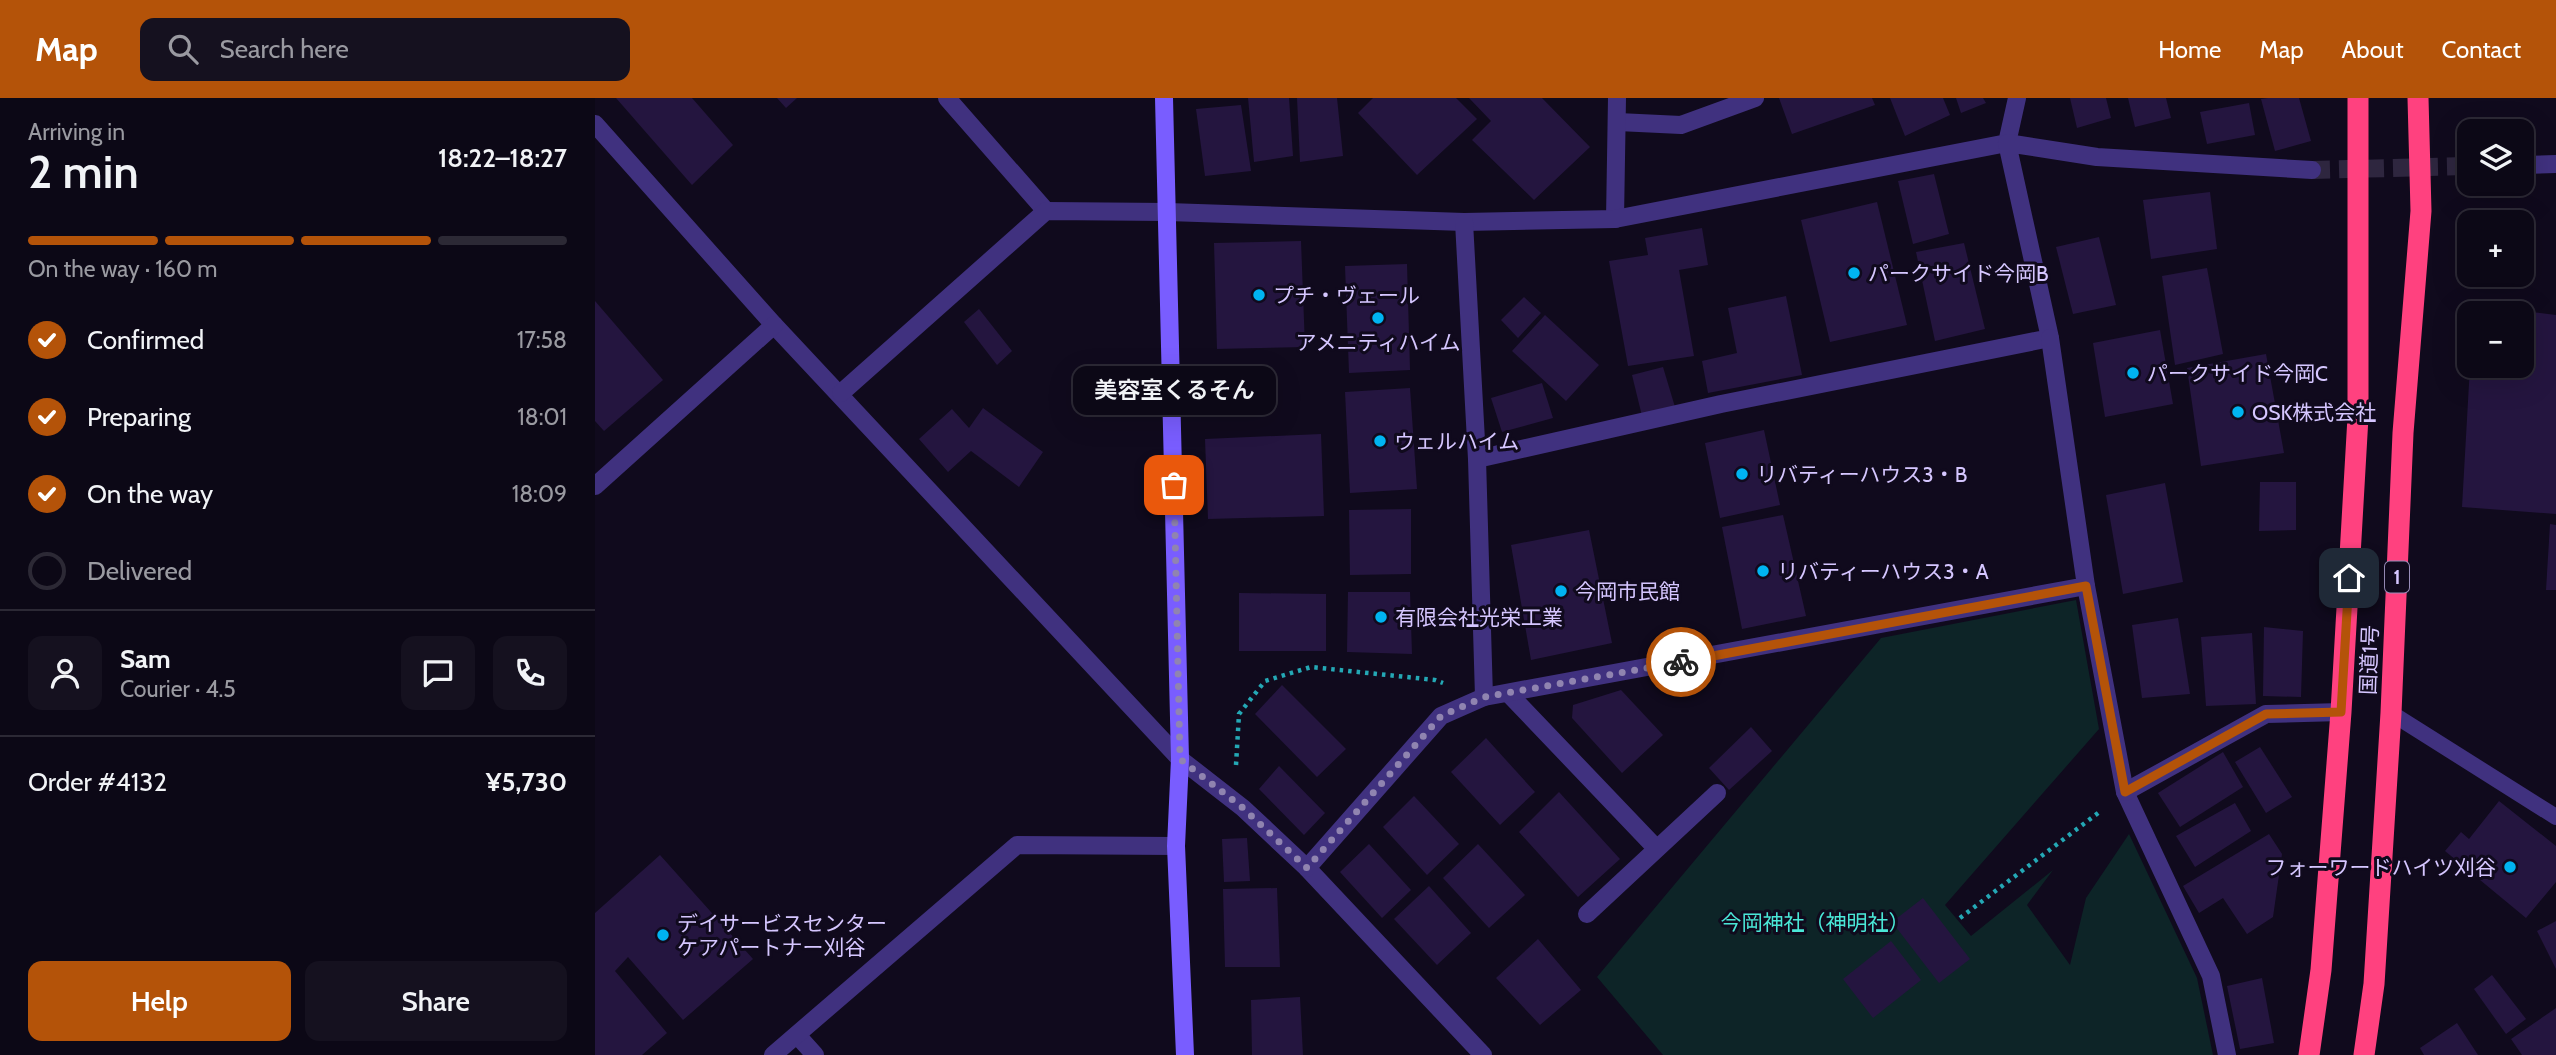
<!DOCTYPE html>
<meta charset="utf-8">
<style>
:root{--surface:#0c0816;--page:#15111f;--text:#f1f3f6;--muted:#9a9aa1;--line:#2c2935;--accent:#b45309}
body{margin:0;font-family:Cabin,"Noto Sans JP",sans-serif;background:var(--page);color:var(--text);height:100vh;display:flex;flex-direction:column;font-size:26px;white-space:nowrap}
*{box-sizing:border-box;margin:0}
p{font-size:23px;color:var(--muted)}
.icon{flex:none;width:38px;height:38px;fill:none;stroke:currentColor;stroke-width:2;stroke-linecap:round;stroke-linejoin:round}
.map{position:relative;flex:1;overflow:hidden}
.drawer{display:flex;flex-direction:column;background:var(--surface);width:595px}
.drawer>*{flex:none}
.fabs{position:absolute;left:1862px;top:21px;display:grid;gap:14px}
.fabs a{display:grid;place-items:center;width:77px;height:77px;border-radius:14px;background:var(--surface);box-shadow:0 7px 28px #0002,0 0 0 2px var(--line);font-size:35px}
.pin{position:absolute;display:grid;place-items:center;width:60px;height:60px;color:#fff;margin:-30px;border-radius:14px;box-shadow:0 4px 10px #0006}
.courier{position:absolute;display:grid;place-items:center;width:70px;height:70px;margin:-35px;border:5px solid #b45309;border-radius:50%;background:#fff;color:#222;box-shadow:0 2px 9px #0007}
.bubble{position:absolute;height:49px;border-radius:14px;background:var(--surface);box-shadow:0 7px 28px #0002,0 0 0 2px var(--line);font-size:23px;font-weight:600;line-height:49px;text-align:center}
.head em{font-style:normal;font-weight:600}
.head div{display:flex;flex-direction:column-reverse}
.head{display:flex;align-items:center;justify-content:space-between;height:119px;padding:0 28px}
h1{font-size:46px;font-weight:600;line-height:52px}
.bar{display:grid;grid-template-columns:repeat(4,1fr);gap:10px 7px;align-content:center;height:84px;padding:0 28px}
.bar i{height:9px;border-radius:5px;background:var(--line)}
.bar .on{background:var(--accent)}
.bar p{grid-column:span 4}
.line{display:flex;align-items:center;gap:18px;padding:0 28px;border-top:2px solid var(--line)}
.line div{flex:1}
.round{display:grid;place-items:center;flex:none;width:74px;height:74px;border-radius:14px;background:var(--page)}
ol{padding:0 28px;list-style:none}
li{display:flex;align-items:center;gap:21px;height:77px}
li p{margin-inline-start:auto}
li .icon{padding:7px;border-radius:50%;background:var(--accent);color:#fff;stroke-width:4}
li:last-child{color:var(--muted)}
li i{width:38px;height:38px;border:4px solid var(--line);border-radius:50%}
.cta{display:flex;gap:14px;margin-top:auto;padding:14px 28px}
.cta a{flex:1;height:80px;border-radius:14px;background:var(--accent);color:#fff;font-size:28px;font-weight:600;line-height:80px;text-align:center}
.cta a+a{background:var(--page);color:var(--text)}
header{display:flex;align-items:center;gap:42px;box-sizing:border-box;height:98px;padding:0 35px;background:var(--accent);color:#fff}
header strong{font-size:33px}
nav{display:flex;gap:38px;margin-inline-start:auto;font-size:24px}
.search{width:490px;height:63px;background:var(--page);display:flex;align-items:center;gap:18px;box-sizing:border-box;padding:0 24px;border-radius:14px;color:var(--muted);font-size:26px}
main{display:flex;flex:1;min-height:0}
.map>svg:first-child{display:block}
</style>
<header>
<strong>Map</strong>
<div class="search"><svg class="icon" aria-label="search" viewBox="0 0 24 24"><circle cx="10" cy="10" r="6"/><path d="M15 15l6 6"/></svg>Search here</div>
<nav><a>Home</a><a>Map</a><a>About</a><a>Contact</a></nav>
</header>
<main>
<section class="drawer">
<div class="head"><div><h1>2 min</h1><p>Arriving in</p></div><em>18:22–18:27</em></div>
<div class="bar"><i class="on"></i><i class="on"></i><i class="on"></i><i></i><p>On the way · 160 m</p></div>
<ol>
<li><svg class="icon" aria-label="check" viewBox="0 0 24 24"><path d="M5 12l5 5 9-10"/></svg>Confirmed<p>17:58</p></li>
<li><svg class="icon" aria-label="check" viewBox="0 0 24 24"><path d="M5 12l5 5 9-10"/></svg>Preparing<p>18:01</p></li>
<li><svg class="icon" aria-label="check" viewBox="0 0 24 24"><path d="M5 12l5 5 9-10"/></svg>On the way<p>18:09</p></li>
<li><i></i>Delivered</li>
</ol>
<div class="line" style="height:126px"><a class="round"><svg class="icon" aria-label="person" viewBox="0 0 24 24"><circle cx="12" cy="8" r="4"/><path d="M4 21q1-7 8-7t8 7"/></svg></a><div><b>Sam</b><p>Courier · 4.5</p></div><a class="round"><svg class="icon" aria-label="chat" viewBox="0 0 24 24"><path d="M4 5h16v11H9l-5 4z"/></svg></a><a class="round"><svg class="icon" aria-label="phone" viewBox="0 0 24 24"><path d="M5 4h4l2 5-3 2q2 4 5 5l2-3 5 2v4C11 20 4 13 5 4z"/></svg></a></div>
<div class="line" style="height:91px"><div>Order #4132</div><b>¥5,730</b></div>
<div class="cta"><a>Help</a><a>Share</a></div>
</section>
<div class="map">
<svg width="1961" height="957" viewBox="0 0 1961 957">
<rect width="100%" height="100%" fill="#100a1d"/>
<!-- green -->
<path fill="#0d2427" d="M1481,502L1504,631L1350,807L1376,838L1458,772L1432,807L1475,867L1491,800L1534,736L1602,880L1618,957H1068L1002,879L1286,540Z"/>
<!-- building -->
<g fill="#24153f">
<path d="M21,0H97L138,47L97,87Z"/>
<path d="M182,0H202L191,10Z"/>
<path d="M653,0H694L698,58L659,64Z"/>
<path d="M702,0H742L748,58L705,64Z"/>
<path d="M778,0H861L882,21L822,77L763,15Z"/>
<path d="M874,0H947L995,49L939,102L877,42L896,23Z"/>
<path d="M1184,0H1277L1280,7L1197,36Z"/>
<path d="M1295,0H1348L1355,17L1310,38Z"/>
<path d="M1361,0H1388L1391,5L1366,15Z"/>
<path d="M1475,0H1511L1516,20L1482,30Z"/>
<path d="M1533,0H1571L1576,20L1540,29Z"/>
<path d="M1673,0H1704L1716,43L1680,53L1666,1Z"/>
<path d="M1654,5L1660,37L1612,46L1605,14Z"/>
<path d="M646,7L656,73L610,78L601,11Z"/>
<path d="M1339,76L1354,136L1318,146L1303,83Z"/>
<path d="M1615,94L1622,151L1556,161L1548,102Z"/>
<path d="M1282,104L1312,227L1235,244L1206,122Z"/>
<path d="M1107,130L1113,167L1084,172L1099,258L1033,268L1014,163L1053,157L1050,140Z"/>
<path d="M1504,139L1521,207L1478,216L1461,149Z"/>
<path d="M706,143L710,249L622,251L619,145Z"/>
<path d="M1369,145L1390,231L1340,243L1321,154Z"/>
<path d="M812,166L815,272L754,275L750,168Z"/>
<path d="M1612,170L1628,256L1580,267L1567,178Z"/>
<path d="M1191,198L1207,277L1113,295L1107,263L1142,255L1133,210Z"/>
<path d="M929,199L946,215L923,240L906,222Z"/>
<path d="M0,203L68,282L9,333L0,323Z"/>
<path d="M1879,207L1961,217V416L1867,409L1875,268H1927V215H1878Z"/>
<path d="M384,211L417,253L402,267L369,224Z"/>
<path d="M950,217L1004,267L971,303L917,253Z"/>
<path d="M1565,232L1578,306L1510,319L1498,245Z"/>
<path d="M1671,256L1689,355L1606,368L1592,270Z"/>
<path d="M1068,269L1080,309L1047,318L1037,277Z"/>
<path d="M947,285L958,320L907,334L896,300Z"/>
<path d="M815,290L822,391L755,395L750,294Z"/>
<path d="M388,310L448,354L424,389L376,353L353,374L324,341L357,311L374,330Z"/>
<path d="M1169,332L1185,407L1125,420L1110,345Z"/>
<path d="M726,336L729,418L613,421L610,341Z"/>
<path d="M1665,384H1701V432L1664,433Z"/>
<path d="M1570,385L1588,484L1528,496L1511,397Z"/>
<path d="M816,411V476L755,477L754,412Z"/>
<path d="M1188,417L1211,518L1147,531L1127,429Z"/>
<path d="M1955,426L1961,427V492H1951Z"/>
<path d="M994,432L1017,545L936,562L916,447Z"/>
<path d="M753,494H815L817,556L752,554Z"/>
<path d="M644,495L731,496V553H644Z"/>
<path d="M1583,520L1595,596L1547,600L1537,527Z"/>
<path d="M1669,529L1708,533L1706,599L1668,598Z"/>
<path d="M1657,535L1661,606L1611,608L1606,539Z"/>
<path d="M687,587L751,651L722,679L660,616Z"/>
<path d="M1026,592L1068,637L1027,675L977,620L978,607Z"/>
<path d="M1156,629L1177,653L1134,692L1114,670Z"/>
<path d="M891,640L940,694L905,727L856,674Z"/>
<path d="M1665,649L1697,699L1671,715L1640,664Z"/>
<path d="M1628,654L1648,689L1585,729L1563,695Z"/>
<path d="M684,668L730,715L709,737L664,691Z"/>
<path d="M964,694L1025,761L983,799L924,734Z"/>
<path d="M819,698L864,746L832,777L788,729Z"/>
<path d="M1904,703L1961,748V784L1931,820L1850,753L1866,734L1874,741Z"/>
<path d="M1640,705L1656,733L1600,769L1581,738Z"/>
<path d="M1674,736L1687,756L1678,819L1652,836L1628,800L1604,815L1588,788Z"/>
<path d="M652,740L655,783L629,784L627,741Z"/>
<path d="M774,746L816,792L787,820L745,774Z"/>
<path d="M883,746L930,797L894,830L848,780Z"/>
<path d="M65,757L158,861L88,922L33,859L20,873L72,935L47,957H0V815Z"/>
<path d="M834,788L876,835L842,867L799,821Z"/>
<path d="M682,790L685,869H630L628,791Z"/>
<path d="M1328,800L1375,861L1344,885L1297,824Z"/>
<path d="M1961,823V871L1942,833Z"/>
<path d="M943,841L986,892L945,927L901,880Z"/>
<path d="M1296,843L1326,882L1278,920L1248,881Z"/>
<path d="M1897,877L1931,921L1911,936L1879,891Z"/>
<path d="M1667,880L1679,945L1645,951L1632,888Z"/>
<path d="M705,899L708,957H657L656,902Z"/>
<path d="M1961,910V957H1927L1916,941Z"/>
<path d="M1862,925L1883,957H1829L1825,950Z"/>
</g>
<g fill="none" stroke-linecap="round" stroke-linejoin="round">
<!-- street-tunnel -->
<path stroke="#2e263f" stroke-width="18" stroke-dasharray="18 9" stroke-linecap="butt" d="M1717,72L1874,68"/>
<!-- path -->
<g stroke="#24a8b5" stroke-width="4.5" stroke-dasharray="3.5 5" stroke-linecap="butt">
<path d="M641,667L644,616L670,583L716,569L840,582L848,585"/>
<path d="M1365,820L1507,712"/>
</g>
<!-- lane -->
<path stroke="#40317f" stroke-width="16" d="M1796,615L1961,719"/>
<!-- street -->
<g stroke="#40317f" stroke-width="18">
<path d="M352,0L451,113"/>
<path d="M1023,24L1086,27L1160,0"/>
<path d="M0,26L179,227L585,661L648,710L712,770L888,957"/>
<path d="M1927,67L1961,66"/>
<path d="M1020,121L1022,0"/>
<path d="M246,295L451,113L573,114L869,124L1020,121L1412,45L1422,0"/>
<path d="M882,361L1126,306L1455,240L1412,45L1502,59L1717,72"/>
<path d="M0,388L179,227"/>
<path d="M1491,488L1530,694L1616,878L1632,957"/>
<path d="M914,596L1061,750"/>
<path d="M889,599L1491,488L1455,240"/>
<path d="M1530,694L1671,616L1746,614"/>
<path d="M712,770L846,618L889,599L882,361L869,124"/>
<path d="M992,816L1122,695"/>
<path d="M202,937L220,957"/>
<path d="M178,957L422,747L581,748"/>
</g>
<!-- secondary -->
<path stroke="#795dff" stroke-width="18" d="M569,0L585,661L581,748L590,957"/>
<!-- highway -->
<g stroke="#ff417f" stroke-width="21">
<path d="M1714,957L1726,872L1746,614L1763,319V0"/>
<path d="M1769,957L1779,886L1796,615L1808,335L1826,113L1823,0"/>
</g>
</g>
<g fill="none" stroke-linecap="round" stroke-linejoin="round">
<!-- done -->
<path stroke="#9084b0" stroke-width="7" stroke-dasharray="0 12.6" d="M579,387L585,661L648,710L712,770L846,618L889,599L1086,564"/>
<!-- route -->
<path stroke="#b45309" stroke-width="9" d="M1086,564L1491,488L1530,694L1671,616L1746,614L1754,480"/>
</g>
<!-- markers -->
<g fill="#00b4f1" stroke="#100a1d" stroke-width="2.5">
<circle cx="1259" cy="175" r="7"/>
<circle cx="664" cy="197" r="7"/>
<circle cx="783" cy="220" r="7"/>
<circle cx="1538" cy="275" r="7"/>
<circle cx="1643" cy="314" r="7"/>
<circle cx="785" cy="343" r="7"/>
<circle cx="1147" cy="376" r="7"/>
<circle cx="1168" cy="473" r="7"/>
<circle cx="966" cy="493" r="7"/>
<circle cx="786" cy="519" r="7"/>
<circle cx="1915" cy="769" r="7"/>
<circle cx="68" cy="837" r="7"/>
</g>
<g text-anchor="middle" dominant-baseline="central" stroke-width="6" stroke-linejoin="round" paint-order="stroke">
<!-- shield labels -->
<rect fill="#100a1d" stroke="#9a8ebb" stroke-width="2" x="1790" y="463.5" width="24" height="31" rx="5"/>
<g font-size="19" font-weight="bold" fill="#d5c6ff">
<text x="1802" y="479">1</text>
</g>
<!-- poi labels -->
<g font-size="21" fill="#d5c6ff" stroke="#100a1d" text-anchor="start">
<text x="1273" y="175">パークサイド今岡B</text>
<text x="678" y="197">プチ・ヴェール</text>
<text x="783" y="244" text-anchor="middle">アメニティハイム</text>
<text x="1552" y="275">パークサイド今岡C</text>
<text x="1657" y="314">OSK株式会社</text>
<text x="799" y="343">ウェルハイム</text>
<text x="1161" y="376">リバティーハウス3・B</text>
<text x="1182" y="473">リバティーハウス3・A</text>
<text x="980" y="493">今岡市民館</text>
<text x="800" y="519">有限会社光栄工業</text>
<text x="1901" y="769" text-anchor="end">フォーワードハイツ刈谷</text>
<text x="82" y="825">デイサービスセンター<tspan x="82" dy="24">ケアパートナー刈谷</tspan></text>
</g>
<!-- street labels -->
<g font-size="21" fill="#d5c6ff" stroke="#100a1d">
<text transform="translate(1774 562) rotate(-88)">国道1号</text>
</g>
<!-- park labels -->
<g font-size="21" fill="#4ae7d7" stroke="#100a1d">
<text x="1220" y="824">今岡神社（神明社）</text>
</g>
</g>
</svg>
<div class="fabs">
<a><svg class="icon" aria-label="layers" viewBox="0 0 24 24"><path d="M12 4l9 5-9 5-9-5zM3 14l9 5 9-5"/></svg></a>
<a>+</a>
<a>−</a>
</div>
<div class="pin" style="left:579px;top:387px;background:#ea580c"><svg class="icon" aria-label="bag" viewBox="0 0 24 24"><path d="M5 8h14l-1 12H6zM9 8a3 3 0 0 1 6 0"/></svg></div>
<div class="pin" style="left:1754px;top:480px;background:#1f2937"><svg class="icon" aria-label="home" viewBox="0 0 24 24"><path d="M3 11l9-7 9 7M6 9v11h12V9"/></svg></div>
<div class="courier" style="left:1086px;top:564px"><svg class="icon" aria-label="bike" viewBox="0 0 24 24"><circle cx="6" cy="16" r="4"/><circle cx="18" cy="16" r="4"/><path d="M6 16l4-8h5l3 8M10 8l3 8H6M13 5h3"/></svg></div>
<div class="bubble" style="left:478px;top:268px;width:203px">美容室くるそん</div>
</div>
</main>
